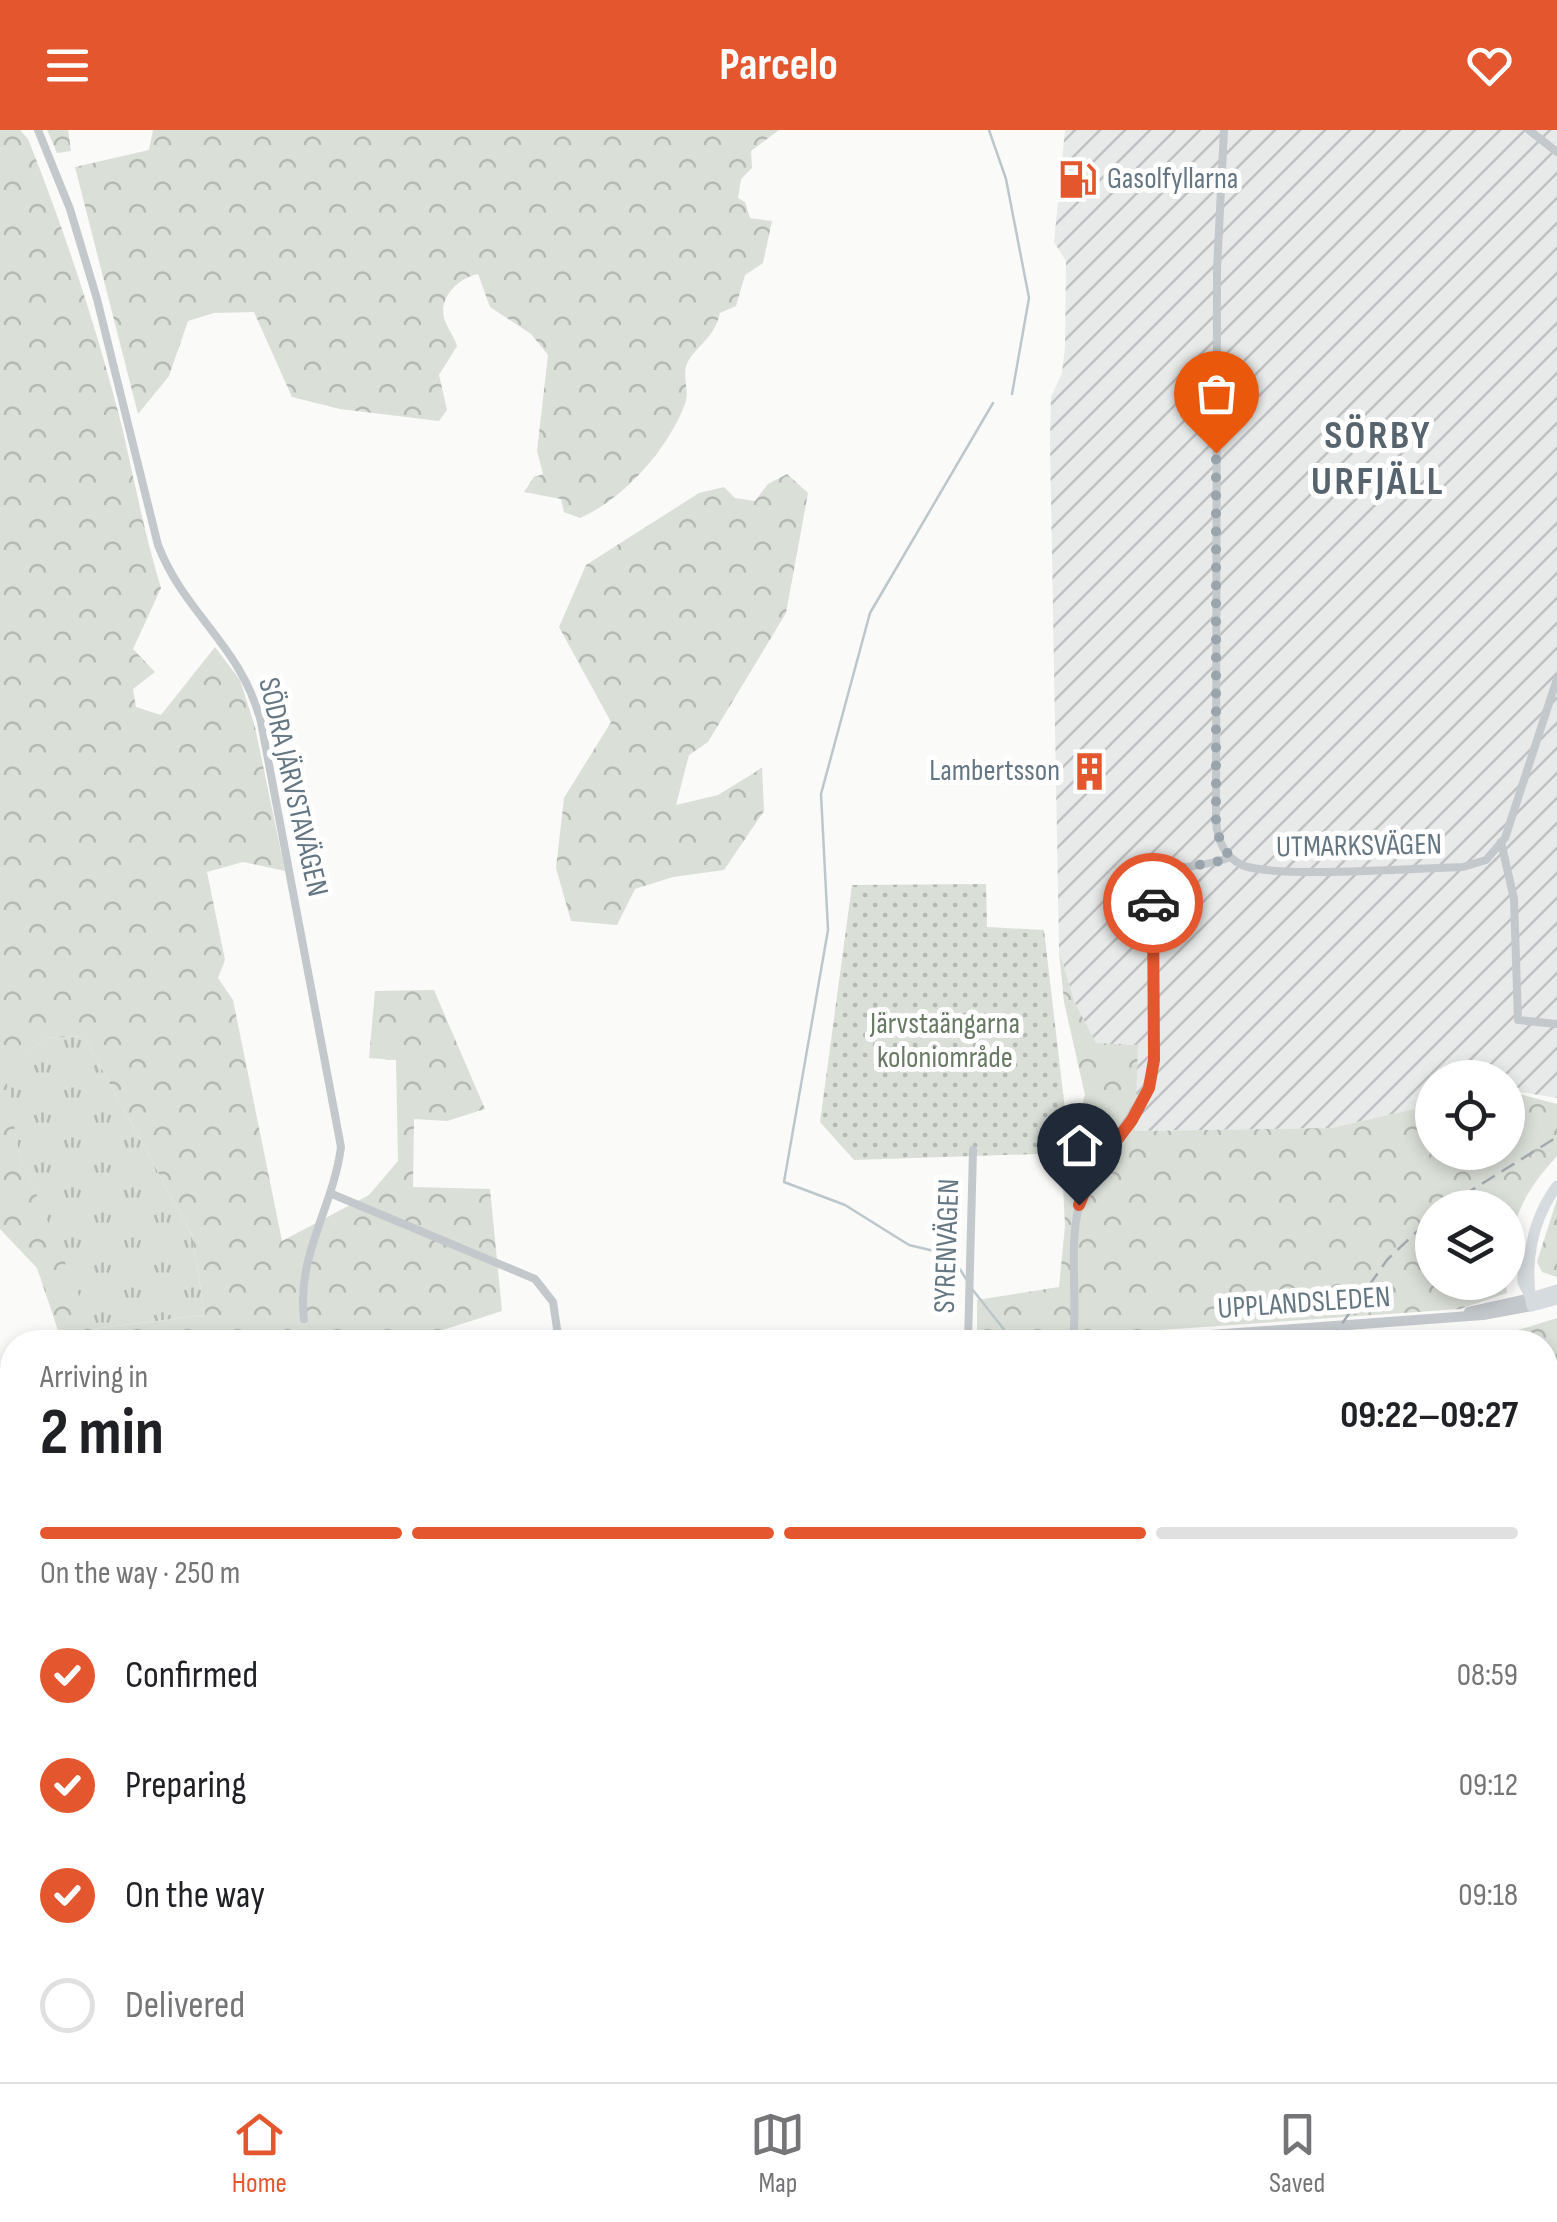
<!DOCTYPE html>
<meta charset="utf-8">
<style>
:root{--surface:#fff;--page:#f2f2f2;--text:#202124;--muted:#757577;--line:#e0e0e0;--accent:#e4572e}
body{margin:0;font-family:"Sofia Sans Condensed",sans-serif;background:var(--page);color:var(--text);height:100vh;display:flex;flex-direction:column;font-size:38px;white-space:nowrap}
*{box-sizing:border-box;margin:0}
p{font-size:32px;color:var(--muted)}
.icon{flex:none;width:55px;height:55px;fill:none;stroke:currentColor;stroke-width:2;stroke-linecap:round;stroke-linejoin:round}
.map{position:relative;flex:1;overflow:hidden}
.panel{position:absolute;left:0px;top:1200px;width:1558px;height:752px;display:flex;flex-direction:column;background:var(--surface);border-radius:40px 40px 0 0;box-shadow:0 5px 15px #0003}
.panel>*{flex:none}
.fabs{position:absolute;left:1415px;top:930px;display:grid;gap:20px}
.fabs a{display:grid;place-items:center;width:110px;height:110px;border-radius:50%;background:var(--surface);box-shadow:0 5px 15px #0003;font-size:50px}
.pin{position:absolute;display:grid;place-items:center;width:85px;height:85px;color:#fff;margin:-102px -42px;border-radius:50% 50% 50% 0;rotate:-45deg;box-shadow:0 0 10px #0007}
.pin .icon{rotate:45deg}
.courier{position:absolute;display:grid;place-items:center;width:100px;height:100px;margin:-50px;border:8px solid #e4572e;border-radius:50%;background:#fff;color:#222;box-shadow:0 2px 12px #0007}
.summary em{font-style:normal;font-weight:700}
.summary div{display:flex;flex-direction:column-reverse}
.summary{display:flex;align-items:center;justify-content:space-between;height:170px;padding:0 40px}
h1{font-size:65px;font-weight:700;line-height:75px}
.bar{display:grid;grid-template-columns:repeat(4,1fr);gap:15px 10px;align-content:center;height:120px;padding:0 40px}
.bar i{height:12px;border-radius:8px;background:var(--line)}
.bar .selected{background:var(--accent)}
.bar p{grid-column:span 4}
ol{padding:0 40px;list-style:none}
li{display:flex;align-items:center;gap:30px;height:110px}
li p{margin-inline-start:auto}
li .icon{padding:10px;border-radius:50%;background:var(--accent);color:#fff;stroke-width:4}
li:last-child{color:var(--muted)}
li i{width:55px;height:55px;border:5px solid var(--line);border-radius:50%}
header{display:flex;justify-content:space-between;align-items:center;height:130px;padding:0 40px;background:var(--accent);color:#fff;font-size:45px;font-weight:700}
.tabs{display:flex;justify-content:space-around;align-items:center;height:140px;border-top:2px solid var(--line);background:var(--surface);font-size:28px;color:var(--muted)}
.tabs a{display:grid;justify-items:center;gap:5px}
.tabs .selected{color:var(--accent)}
.map>svg:first-child{display:block}
</style>
<header><svg class="icon" aria-label="menu" viewBox="0 0 24 24"><path d="M4 6h16M4 12h16M4 18h16"/></svg>Parcelo<svg class="icon" aria-label="heart" viewBox="0 0 24 24"><path d="M12 20l-8-8c-3-5 5-10 8-4 3-6 11-1 8 4z"/></svg></header>
<div class="map">
<svg width="1557" height="1952" viewBox="0 0 1557 1952">
<defs>
<pattern id="industrial-furrows" width="10" height="10" patternUnits="userSpaceOnUse" patternTransform="scale(2.5)"><rect width="10" height="10" fill="#e8e9e9"/><path d="M-1 1l2-2M0 10L10 0M9 11l2-2" fill="none" stroke="#c0c1c2"/></pattern>
<pattern id="grass-tufts" width="24" height="20" patternUnits="userSpaceOnUse" patternTransform="scale(2.5)"><rect width="24" height="20" fill="#dadfd7"/><path d="M3 7l-1-3M5 7V3M7 7l1-3M15 17l-1-3M17 17v-4M19 17l1-3" fill="none" stroke="#b4b9b4"/></pattern>
<pattern id="forest-crowns" width="20" height="18" patternUnits="userSpaceOnUse" patternTransform="scale(2.5)"><rect width="20" height="18" fill="#dadfd7"/><path d="M2 6a3 3 0 1 1 6 0M12 15a3 3 0 1 1 6 0" fill="none" stroke="#b4b9b4"/></pattern>
<pattern id="garden-dots" width="8" height="8" patternUnits="userSpaceOnUse" patternTransform="scale(2.5)"><rect width="8" height="8" fill="#dadfd7"/><path d="M2 2h.1M6 6h.1" fill="none" stroke="#b4b9b4" stroke-width="1.8" stroke-linecap="round"/></pattern>
</defs>
<rect width="100%" height="100%" fill="#fafaf8"/>
<!-- industrial -->
<g fill="url(#industrial-furrows)">
<path d="M1065,0H1557V968L1508,960V948H1432V975L1331,998L1134,1001L1138,915L1096,914L1075,873L1059,821L1050,312L1051,267L1062,243L1065,217L1066,131L1054,112Z"/>
<path d="M954,1940H1097L1105,1952H921Z"/>
</g>
<!-- grass -->
<g fill="url(#grass-tufts)">
<path d="M84,906L192,1105L205,1185L92,1199L19,1023L3,937L47,908Z"/>
<path d="M1304,1940H1430L1407,1952H1303Z"/>
</g>
<!-- forest -->
<g fill="url(#forest-crowns)" fill-rule="evenodd">
<path d="M0,0H20L28,9C66,104 98,202 123,301C135,354 145,406 161,458L133,519L155,542L133,559L136,577L161,585L215,517L240,550L255,597L285,741L243,732L207,742L225,830L218,848L233,870L282,1111L369,1065L398,1031L396,930L369,928L375,861L434,860L485,979L447,991L414,989L413,1057L490,1059L502,1181L406,1212H62L37,1138L0,1099ZM84,906L192,1105L205,1185L93,1199L19,1023L4,937L47,908Z"/>
<path d="M47,0H68L71,21L57,23Z"/>
<path d="M153,0H779L751,21L752,38L741,49L738,68L745,72L750,88L772,91L763,133L745,145L736,176L720,183C715,205 702,212 690,228C679,243 691,259 685,274C668,319 624,369 580,388L564,382L561,369L524,362L534,347L543,344L537,321L548,225L531,204L490,177L478,144C458,148 435,170 446,193C449,201 454,206 457,216L439,245L447,280L439,291L340,279L292,267L254,182L214,183L188,191L169,246L138,284L75,37L149,20Z"/>
<path d="M787,344L808,363L786,483L708,612L689,625L676,675L718,665L762,638L764,681L724,740L673,747L635,759L617,795L571,791L556,738L564,668L611,592L559,497L586,435L699,363L724,357L735,368L755,371L768,354Z"/>
<path d="M1059,821L1075,873L1096,913L1138,915L1135,1001L1331,998L1432,975V1022H1508V961L1557,974V1026C1526,1060 1513,1084 1508,1131V1078H1432V1152L1506,1153L1507,1163L1460,1179L1102,1204H977V1170L1059,1157L1065,1096L1062,1037L1085,965L1064,872Z"/>
<path d="M1557,1069V1147L1542,1142L1537,1132Z"/>
<path d="M1557,1188V1441L1545,1450V1212H1435L1492,1208Z"/>
<path d="M12,1575V1639L0,1653V1577Z"/>
<path d="M12,1700V1850L0,1842V1712Z"/>
<path d="M1557,1717V1781L1545,1803V1722Z"/>
<path d="M50,1940H163L156,1952H52Z"/>
<path d="M303,1940H545L542,1952H301Z"/>
<path d="M642,1940H683L678,1952H638Z"/>
<path d="M850,1940H954L921,1952H843Z"/>
<path d="M1132,1940H1161L1172,1952H1132Z"/>
<path d="M1248,1940H1304L1303,1952H1238Z"/>
</g>
<!-- garden -->
<path fill="url(#garden-dots)" d="M986,754L987,797L1044,800L1065,980L1037,1024L854,1030L820,992L852,755Z"/>
<!-- pitch -->
<path fill="#dadfd7" d="M1545,1466L1557,1484V1717L1545,1722Z"/>
<g fill="none" stroke-linecap="round" stroke-linejoin="round">
<!-- stream -->
<g stroke="#bbc7cb" stroke-width="2.5">
<path d="M989,0L1006,49L1029,168L1012,264"/>
<path d="M968,1152L951,1125L909,1115L845,1075L784,1052L828,800L821,664L870,483L993,273"/>
<path d="M972,1159L1006,1202"/>
<path d="M1173,1940V1952"/>
<path d="M1241,1952L1251,1940"/>
</g>
<!-- minor -->
<g stroke="#c3c8cc" stroke-width="8">
<path d="M38,0L70,79L97,169L158,415C185,485 241,515 261,592L341,1017C333,1078 296,1126 304,1189"/>
<path d="M1224,0L1217,139L1216,690C1217,709 1223,726 1242,735C1274,749 1420,738 1463,737L1486,730L1505,708L1557,549"/>
<path d="M1529,0L1557,22"/>
<path d="M1501,712L1514,769L1518,890L1557,894"/>
<path d="M332,1064L535,1149L553,1172L559,1212"/>
<path d="M968,1212L973,1020"/>
<path d="M1073,1212C1078,1169 1068,1111 1080,1073C1096,1019 1144,987 1154,930L1152,754C1169,732 1205,739 1230,727"/>
<path d="M0,1327L12,1315"/>
<path d="M213,1940L215,1952"/>
<path d="M742,1940L779,1952"/>
<path d="M285,1952L288,1940"/>
<path d="M618,1952L622,1940"/>
<path d="M798,1952L804,1940"/>
</g>
<!-- tertiary -->
<g stroke="#c3c8cc" stroke-width="10">
<path d="M1469,1182L1531,1168"/>
<path d="M536,1212H966"/>
<path d="M970,1212L1170,1208L1483,1185L1532,1176"/>
<path d="M0,1667L12,1655"/>
</g>
<!-- secondary -->
<g stroke="#d6dbdf" stroke-width="11">
<path d="M1557,1056C1531,1091 1524,1135 1532,1176L1557,1169"/>
<path d="M1523,1132V1152L1531,1168"/>
<path d="M1531,1168L1557,1160"/>
<path d="M1545,1821L1557,1800"/>
<path d="M1453,1952L1462,1940"/>
</g>
<!-- rail -->
<g stroke="#a2aab0" stroke-width="2.5" stroke-dasharray="15 8" stroke-linecap="butt">
<path d="M1443,1078L1557,1007"/>
<path d="M1329,1212L1387,1130L1432,1087"/>
<path d="M1121,1940L1122,1952"/>
</g>
</g>
<g fill="none" stroke-linecap="round" stroke-linejoin="round">
<!-- done -->
<path stroke="#99a4ac" stroke-width="10" stroke-dasharray="0 18" d="M1153,773L1152,754C1169,732 1205,739 1230,727L1220,712L1216,690V323"/>
<!-- route -->
<path stroke="#e4572e" stroke-width="12" d="M1079,1075L1094,1040L1132,990L1149,958L1154,930L1153,773"/>
</g>
<!-- icons -->
<defs>
<symbol id="fuel-bare" viewBox="-9 -9 18 18"><path d="M-5.5-6h7V0h2V4h1.3V-2.5L3-4.5l.8-.8L6-3V5H2.5V1h-1V6h-7ZM-4.2-4.7v3.2H.2V-4.7Z" fill="#e4572e" stroke="#fff" stroke-width="2.5" paint-order="stroke"/></symbol>
<symbol id="building-bare" viewBox="-9 -9 18 18"><path d="M-4-6H4V6H1V3H-1V6H-4ZM-2.5-4.3h1.7v1.8h-1.7ZM.8-4.3h1.7v1.8H.8ZM-2.5-1h1.7V.8h-1.7ZM.8-1h1.7V.8H.8Z" fill="#e4572e" stroke="#fff" stroke-width="2.5" paint-order="stroke"/></symbol>
</defs>
<g fill-rule="evenodd">
<use href="#fuel-bare" x="1050" y="22" width="55" height="55"/>
<use href="#building-bare" x="1062" y="614" width="55" height="55"/>
</g>
<g text-anchor="middle" dominant-baseline="central" stroke-width="10" stroke-linejoin="round" paint-order="stroke">
<!-- poi labels -->
<g font-size="30" fill="#657683" stroke="#fff" text-anchor="start">
<text x="1107" y="49">Gasolfyllarna</text>
<text x="1060" y="641" text-anchor="end">Lambertsson</text>
</g>
<!-- street labels -->
<g font-size="30" fill="#657683" stroke="#fff">
<text transform="translate(293 657) rotate(77)">SÖDRA JÄRVSTAVÄGEN</text>
<text transform="translate(1359 716) rotate(-1)">UTMARKSVÄGEN</text>
<text transform="translate(947 1116) rotate(-88)">SYRENVÄGEN</text>
<text transform="translate(1304 1173) rotate(-4)">UPPLANDSLEDEN</text>
</g>
<!-- park labels -->
<g font-size="30" fill="#687a64" stroke="#fff">
<text x="945" y="894">Järvstaängarna<tspan x="945" dy="34">koloniområde</tspan></text>
</g>
<!-- district labels -->
<g font-size="40" font-weight="bold" letter-spacing="2.5" fill="#57646e" stroke="#fff">
<text x="1378" y="306">SÖRBY<tspan x="1378" dy="46">URFJÄLL</tspan></text>
</g>
</g>
</svg>
<div class="fabs">
<a><svg class="icon" aria-label="locate" viewBox="0 0 24 24"><circle cx="12" cy="12" r="6"/><path d="M12 2v4M12 18v4M2 12h4M18 12h4"/></svg></a>
<a><svg class="icon" aria-label="layers" viewBox="0 0 24 24"><path d="M12 4l9 5-9 5-9-5zM3 14l9 5 9-5"/></svg></a>
</div>
<div class="pin" style="left:1216px;top:323px;background:#ea580c"><svg class="icon" aria-label="bag" viewBox="0 0 24 24"><path d="M5 8h14l-1 12H6zM9 8a3 3 0 0 1 6 0"/></svg></div>
<div class="pin" style="left:1079px;top:1075px;background:#1f2937"><svg class="icon" aria-label="home" viewBox="0 0 24 24"><path d="M3 11l9-7 9 7M6 9v11h12V9"/></svg></div>
<div class="courier" style="left:1153px;top:773px"><svg class="icon" aria-label="car" viewBox="0 0 24 24"><path d="M5 17H2v-5l4-1 3-4h7l3 4 3 1v5h-3M9 17h6M6 11h13"/><circle cx="7" cy="17" r="2"/><circle cx="17" cy="17" r="2"/></svg></div>
<section class="panel">
<div class="summary"><div><h1>2 min</h1><p>Arriving in</p></div><em>09:22–09:27</em></div>
<div class="bar"><i class="selected"></i><i class="selected"></i><i class="selected"></i><i></i><p>On the way · 250 m</p></div>
<ol>
<li><svg class="icon" aria-label="check" viewBox="0 0 24 24"><path d="M5 12l5 5 9-10"/></svg>Confirmed<p>08:59</p></li>
<li><svg class="icon" aria-label="check" viewBox="0 0 24 24"><path d="M5 12l5 5 9-10"/></svg>Preparing<p>09:12</p></li>
<li><svg class="icon" aria-label="check" viewBox="0 0 24 24"><path d="M5 12l5 5 9-10"/></svg>On the way<p>09:18</p></li>
<li><i></i>Delivered</li>
</ol>
</section>
</div>
<nav class="tabs">
<a class="selected"><svg class="icon" aria-label="home" viewBox="0 0 24 24"><path d="M3 11l9-7 9 7M6 9v11h12V9"/></svg>Home</a>
<a><svg class="icon" aria-label="map" viewBox="0 0 24 24"><path d="M3 6l6-2 6 2 6-2v14l-6 2-6-2-6 2zM9 4v14M15 6v14"/></svg>Map</a>
<a><svg class="icon" aria-label="saved" viewBox="0 0 24 24"><path d="M7 4h10v16l-5-4-5 4z"/></svg>Saved</a>
</nav>
